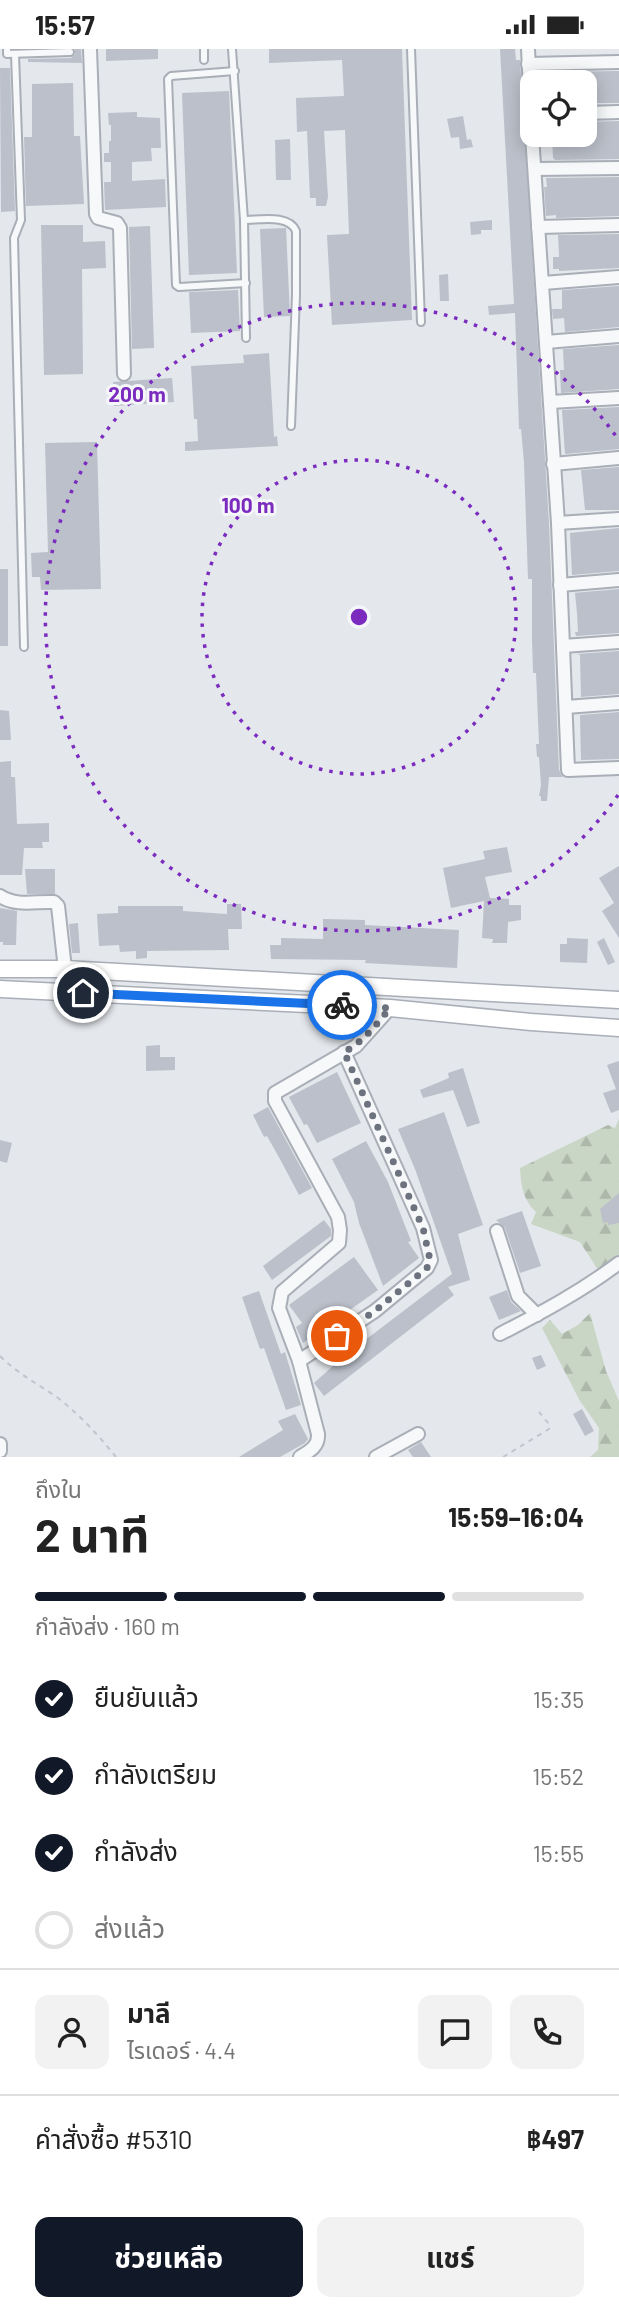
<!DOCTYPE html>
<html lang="th">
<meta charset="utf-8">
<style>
:root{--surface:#fff;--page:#f2f2f2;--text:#222;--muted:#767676;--line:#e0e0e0;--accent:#111827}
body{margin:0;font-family:Barlow,"Noto Sans Thai",sans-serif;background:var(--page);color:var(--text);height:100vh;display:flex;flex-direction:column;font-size:26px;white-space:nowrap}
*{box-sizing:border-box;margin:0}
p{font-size:23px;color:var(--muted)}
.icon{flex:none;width:38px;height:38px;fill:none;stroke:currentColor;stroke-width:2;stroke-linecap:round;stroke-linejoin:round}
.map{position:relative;height:1408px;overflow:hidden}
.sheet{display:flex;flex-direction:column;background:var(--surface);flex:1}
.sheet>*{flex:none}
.controls{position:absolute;left:520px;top:21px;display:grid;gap:14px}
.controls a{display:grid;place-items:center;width:77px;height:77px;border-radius:14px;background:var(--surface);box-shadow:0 4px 18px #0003;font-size:35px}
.pin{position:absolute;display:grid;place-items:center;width:60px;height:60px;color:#fff;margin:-30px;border:4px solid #fff;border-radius:50%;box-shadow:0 2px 7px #0007}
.courier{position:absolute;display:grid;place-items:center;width:70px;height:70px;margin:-35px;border:5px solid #1a73e8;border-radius:50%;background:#fff;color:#222;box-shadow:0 2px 9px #0007}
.overview em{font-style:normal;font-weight:700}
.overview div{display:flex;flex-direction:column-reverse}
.overview{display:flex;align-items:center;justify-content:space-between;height:119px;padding:0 35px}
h1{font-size:46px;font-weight:700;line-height:52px}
.bar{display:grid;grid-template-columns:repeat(4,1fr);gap:10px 7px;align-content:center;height:84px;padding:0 35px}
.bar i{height:9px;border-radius:5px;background:var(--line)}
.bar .on{background:var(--accent)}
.bar p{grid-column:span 4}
.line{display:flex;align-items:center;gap:18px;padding:0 35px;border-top:2px solid var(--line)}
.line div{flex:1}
.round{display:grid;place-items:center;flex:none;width:74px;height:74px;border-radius:14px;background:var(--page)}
ol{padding:0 35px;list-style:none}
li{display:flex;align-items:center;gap:21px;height:77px}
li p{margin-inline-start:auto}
li .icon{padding:7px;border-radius:50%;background:var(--accent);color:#fff;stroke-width:4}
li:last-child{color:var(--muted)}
li i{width:38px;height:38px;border:4px solid var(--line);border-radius:50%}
.cta{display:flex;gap:14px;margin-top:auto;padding:14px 35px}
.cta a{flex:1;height:80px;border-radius:14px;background:var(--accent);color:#fff;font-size:28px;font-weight:700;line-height:80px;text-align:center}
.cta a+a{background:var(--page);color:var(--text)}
.status{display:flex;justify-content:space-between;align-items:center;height:49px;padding:0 35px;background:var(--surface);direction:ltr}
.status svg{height:19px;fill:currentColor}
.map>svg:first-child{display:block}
</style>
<div class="status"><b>15:57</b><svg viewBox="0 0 49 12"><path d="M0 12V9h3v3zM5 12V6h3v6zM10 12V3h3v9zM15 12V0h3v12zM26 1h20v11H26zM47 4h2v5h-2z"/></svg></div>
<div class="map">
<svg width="619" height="1408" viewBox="0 0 619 1408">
<defs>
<pattern id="forest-firs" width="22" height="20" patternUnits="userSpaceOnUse" patternTransform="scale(1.75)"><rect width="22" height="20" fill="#c9d6c5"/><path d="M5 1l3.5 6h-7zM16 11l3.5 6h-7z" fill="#adb8ab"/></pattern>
</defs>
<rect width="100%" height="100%" fill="#e4e7ec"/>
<!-- forest -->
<g fill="url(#forest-firs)">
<path d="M619,1070V1216L602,1227L580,1193L531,1175L536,1163C523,1151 521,1137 520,1119L608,1076L615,1079Z"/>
<path d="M590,1264L606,1322L619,1352V1408H590L598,1401L599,1379L580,1352L542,1279L550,1271L562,1285L578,1276Z"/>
</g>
<!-- building -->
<g fill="#bbc0ca">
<path d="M75,0H81L82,14L28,13V10L71,9L75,5Z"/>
<path d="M106,0H158V10L106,12Z"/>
<path d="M269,0H402L412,271L332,276L327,186L349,185L345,81L324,82L328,148L326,157H316V149H310L307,82L297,83L296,49L344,47L342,11L269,14Z"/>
<path d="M500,0H515L516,11H520L549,474L559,721L563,728H549L547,752H541V747H539L541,736L539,708H537L536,695H539L536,624H533L532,590V530H528L524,413L521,380H519L515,264L489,266L488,257L514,255Z"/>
<path d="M0,19H10L15,162L1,163Z"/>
<path d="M619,22V54H584V32H547V23Z"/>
<path d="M73,34L74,87H80L84,155L26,157L24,88H32V35Z"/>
<path d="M229,42L237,224L189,226L182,44Z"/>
<path d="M137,63V68L160,69L161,99H151L152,112L132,113V132L165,130L166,158L105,161L104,133H111V113H104V104H109V92H111V76H109L108,64Z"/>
<path d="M463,67L467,91L471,90L473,98L460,100L459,88L451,89L447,70Z"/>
<path d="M619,72V110L555,111L553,109L552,86H584V73Z"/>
<path d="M290,90L291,131H276L275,91Z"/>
<path d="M619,128V167L556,169V166L546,167L544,138H547L546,129Z"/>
<path d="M492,171V181H481V185L471,186L470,173Z"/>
<path d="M41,176H83V193L105,192L106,219L82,220L83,325L44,326Z"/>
<path d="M150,177L154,299L132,300L129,178Z"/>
<path d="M286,179L290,267L264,268L260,180Z"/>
<path d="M619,185V219L559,222V220H553V208H559V205L558,186Z"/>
<path d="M448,225L449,252H440L439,226Z"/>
<path d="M619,237V278L565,283L564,269L553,270L552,260H562V241Z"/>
<path d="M238,241L240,282L191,284L189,243Z"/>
<path d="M619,296V340L561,344L560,321H564L563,300Z"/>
<path d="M269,304L274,388L277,387L278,397L185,402V393L198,392L197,370H194L191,317L244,314L243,306Z"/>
<path d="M172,329L174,353L114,357L113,333Z"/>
<path d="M619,358V400L565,405L562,361Z"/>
<path d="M97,393L101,540L41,541L40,528H32L31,504L48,503L45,394Z"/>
<path d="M619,418V461H585L581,421Z"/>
<path d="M619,479V522L572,526L570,484Z"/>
<rect x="0" y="520" width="8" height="77"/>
<path d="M619,540V584L576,587L575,583H578L577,564L575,544H573Z"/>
<path d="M619,602V645L581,648L580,606L577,605Z"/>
<path d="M0,661L9,662L11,691H0Z"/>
<path d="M619,663V710L581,711L580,666Z"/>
<path d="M11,712V728H15L17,775L49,774V793H42L43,799H24L22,826H0V713Z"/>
<path d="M507,798L512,823L485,828L490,849L509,850V856H521V871L508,873L507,894H492L493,890L482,889L484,852L451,859L443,819L485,810L483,802Z"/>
<path d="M619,817V889L602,862L614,854L599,829Z"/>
<path d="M25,820H55V845H27Z"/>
<path d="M227,855H241L242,880H228L229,901L147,902V909L136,910V902L120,903L119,896L99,897L97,865L118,864V857H183V862L227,865Z"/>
<path d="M0,859L17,862L16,896H3V893H0Z"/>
<path d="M323,870L365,871V876L459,881L457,919L365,914L366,911L271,910L270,896H281V889L323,890Z"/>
<path d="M78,874L80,904H72L69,875Z"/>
<path d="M567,889L588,890L587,914L560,913V895H567Z"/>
<path d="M604,889L615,913L608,916L597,893Z"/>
<path d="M160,996V1008H175V1021L146,1022V997Z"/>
<path d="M619,1012V1061L611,1064L603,1044L616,1040L607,1016Z"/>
<path d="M463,1019L480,1074L467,1078L453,1041L423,1049L420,1041L449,1029L448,1024Z"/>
<path d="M337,1023L361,1074L317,1094L307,1075L304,1076L289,1048Z"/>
<path d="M268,1058L312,1139L299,1146L281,1112L267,1087L264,1088L253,1066Z"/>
<path d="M444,1063L483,1176L458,1185L470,1231L448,1238L454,1246L324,1347L314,1334L343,1308L452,1225L415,1120L398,1080Z"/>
<path d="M0,1091L12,1094L7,1114L0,1112Z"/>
<path d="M366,1092L388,1133L411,1192L408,1193L419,1209L383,1237L359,1174L354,1153L332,1110Z"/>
<path d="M619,1144V1174L608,1176V1173L603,1174L600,1160Z"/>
<path d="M522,1162L541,1217L520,1224L505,1179L496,1171Z"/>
<path d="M324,1171L331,1180V1187L272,1231L263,1217Z"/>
<path d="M354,1208L378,1241L303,1294L296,1278L302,1274L289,1256Z"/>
<path d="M507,1241L511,1253L521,1262L499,1271L489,1248Z"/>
<path d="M259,1242L281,1305L285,1303L301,1356L286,1361L264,1299L260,1300L242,1248Z"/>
<path d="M541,1306L546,1317L537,1321L532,1309Z"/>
<path d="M582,1360L594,1382L585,1387L573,1365Z"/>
<path d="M295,1365L308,1390L305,1394L280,1408H239L283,1381L278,1372Z"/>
<path d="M421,1393L431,1408H413L408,1401Z"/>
</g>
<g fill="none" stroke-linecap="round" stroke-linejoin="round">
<defs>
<g id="lane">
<path d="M7,0V5L70,3"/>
<path d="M204,0V11"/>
<path d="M232,0L244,171L246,289"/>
<path d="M411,0L421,273"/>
<path d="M15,5L21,171L14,189L24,598"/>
<path d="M235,22L171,27L168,30L176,236L179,238L246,234"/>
<path d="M244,171C260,171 289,165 296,182V246L291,377"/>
</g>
<g id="street">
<path d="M90,0L96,165L98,169L117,174L120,179L124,325"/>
<path d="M528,0L532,82"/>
<path d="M528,15L619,13"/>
<path d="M584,64L619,63"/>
<path d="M532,86L558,474L568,721L619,719"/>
<path d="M535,120L619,119"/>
<path d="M538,178L619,176"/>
<path d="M543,234L619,228"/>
<path d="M546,293L619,287"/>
<path d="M550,353L619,349"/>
<path d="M553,415L619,409"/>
<path d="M558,474L619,470"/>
<path d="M560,536L619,531"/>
<path d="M563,597L619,593"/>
<path d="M566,658L619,654"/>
<path d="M0,847C17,858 36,852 54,853L58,857L65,920"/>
<path d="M497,1182L518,1247L537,1266"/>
<path d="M500,1285C541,1264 582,1242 619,1214"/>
<path d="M299,1312L375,1262L427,1219L431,1211L423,1179L344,1003"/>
<path d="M0,1395V1402"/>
<path d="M300,1408C310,1402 319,1397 318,1385L299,1312L279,1259L282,1243L339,1194L340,1181L338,1168L275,1052V1044L356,997L390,959"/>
<path d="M376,1408L418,1385"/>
</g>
<g id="secondary">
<path d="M0,920H65L619,951"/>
<path d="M0,940L390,959L531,973L619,979"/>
</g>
</defs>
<!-- lane casing -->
<use href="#lane" stroke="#a9aeb7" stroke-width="10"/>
<!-- street casing -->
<use href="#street" stroke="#a9aeb7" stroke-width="16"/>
<!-- secondary casing -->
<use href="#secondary" stroke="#a9aeb7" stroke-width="19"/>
<!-- path -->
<g stroke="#c2c5cb" stroke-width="2" stroke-dasharray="5 5" stroke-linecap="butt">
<path d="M0,1307C18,1325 38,1335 58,1349C81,1367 98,1386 116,1408"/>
<path d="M503,1408L549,1380V1375L539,1363"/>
</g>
<!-- lane -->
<use href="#lane" stroke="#f7f8fa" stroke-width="6"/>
<!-- street -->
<use href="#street" stroke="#f7f8fa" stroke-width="12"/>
<!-- secondary -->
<use href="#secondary" stroke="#fff" stroke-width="16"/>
</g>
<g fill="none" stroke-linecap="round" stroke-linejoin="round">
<!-- done -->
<path stroke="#6c737f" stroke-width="7" stroke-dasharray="0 12.6" d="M337,1287L375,1262L427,1219L430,1211L423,1179L344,1003C363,993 376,976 390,959L342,956"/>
<!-- route -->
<path stroke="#1a73e8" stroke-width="9" d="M83,944L342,956"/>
</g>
<!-- distance rings -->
<g fill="none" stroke="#7b2cbf" stroke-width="3.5" stroke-dasharray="3.5 7">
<circle cx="359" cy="568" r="157"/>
<path d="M618 746A314 314 0 1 1 618 390"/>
</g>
<circle cx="359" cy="568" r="10" fill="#7b2cbf" stroke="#f4f6f9" stroke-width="3.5"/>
<g font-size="21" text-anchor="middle" font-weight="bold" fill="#7b2cbf" stroke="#f4f6f9" stroke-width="6" stroke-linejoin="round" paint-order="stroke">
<text x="137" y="353">200 m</text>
<text x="248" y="464">100 m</text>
</g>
</svg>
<div class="controls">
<a><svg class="icon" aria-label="locate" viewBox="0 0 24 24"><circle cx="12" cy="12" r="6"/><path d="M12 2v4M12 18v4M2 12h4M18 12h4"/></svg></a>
</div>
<div class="pin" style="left:337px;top:1287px;background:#ea580c"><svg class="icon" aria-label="bag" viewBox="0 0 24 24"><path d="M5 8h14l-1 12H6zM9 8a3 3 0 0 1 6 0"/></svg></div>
<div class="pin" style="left:83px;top:944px;background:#1f2937"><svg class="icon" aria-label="home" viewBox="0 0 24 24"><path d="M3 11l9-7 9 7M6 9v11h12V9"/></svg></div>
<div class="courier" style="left:342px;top:956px"><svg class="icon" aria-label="bike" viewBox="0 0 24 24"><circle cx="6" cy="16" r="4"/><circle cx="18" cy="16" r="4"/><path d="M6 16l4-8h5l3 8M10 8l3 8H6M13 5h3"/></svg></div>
</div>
<section class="sheet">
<div class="overview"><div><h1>2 นาที</h1><p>ถึงใน</p></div><em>15:59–16:04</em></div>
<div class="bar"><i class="on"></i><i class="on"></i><i class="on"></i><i></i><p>กำลังส่ง · 160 m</p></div>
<ol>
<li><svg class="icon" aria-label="check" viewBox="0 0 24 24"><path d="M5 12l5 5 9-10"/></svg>ยืนยันแล้ว<p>15:35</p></li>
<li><svg class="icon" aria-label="check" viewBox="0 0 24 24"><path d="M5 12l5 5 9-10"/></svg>กำลังเตรียม<p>15:52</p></li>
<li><svg class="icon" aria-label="check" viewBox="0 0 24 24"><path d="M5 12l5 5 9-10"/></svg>กำลังส่ง<p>15:55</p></li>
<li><i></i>ส่งแล้ว</li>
</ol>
<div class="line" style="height:126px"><a class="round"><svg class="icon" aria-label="person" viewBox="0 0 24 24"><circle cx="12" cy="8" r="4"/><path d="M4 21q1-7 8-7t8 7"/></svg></a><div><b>มาลี</b><p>ไรเดอร์ · 4.4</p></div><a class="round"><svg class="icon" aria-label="chat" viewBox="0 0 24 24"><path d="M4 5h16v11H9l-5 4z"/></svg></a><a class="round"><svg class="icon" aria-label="phone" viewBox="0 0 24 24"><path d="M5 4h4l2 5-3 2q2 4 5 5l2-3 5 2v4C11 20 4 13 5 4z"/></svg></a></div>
<div class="line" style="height:91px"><div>คำสั่งซื้อ #5310</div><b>฿497</b></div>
<div class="cta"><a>ช่วยเหลือ</a><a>แชร์</a></div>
</section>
